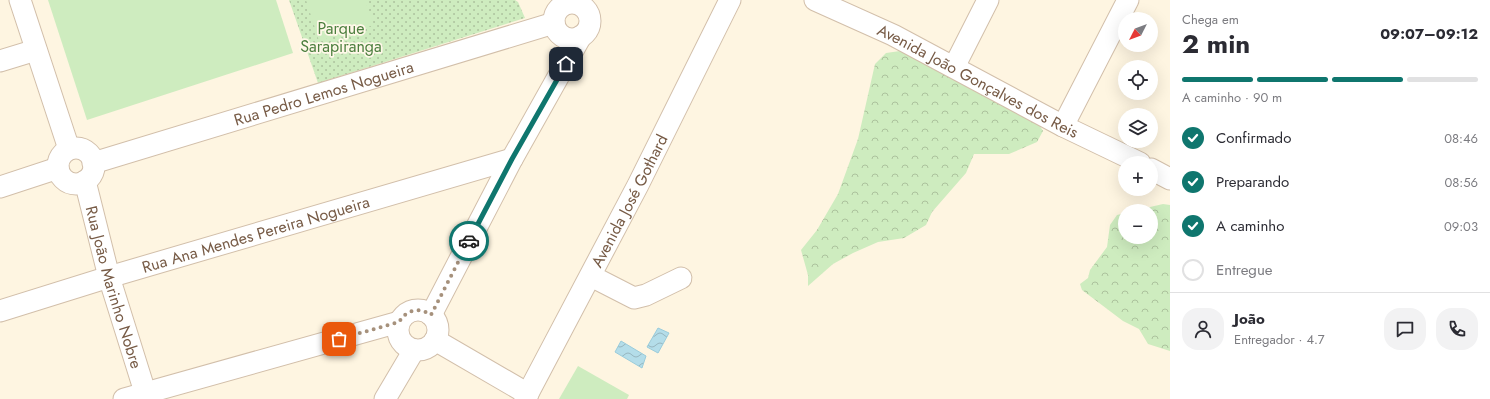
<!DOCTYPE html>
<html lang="pt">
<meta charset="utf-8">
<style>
:root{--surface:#fff;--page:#f2f2f3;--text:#2b2b33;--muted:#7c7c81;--line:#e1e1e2;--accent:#0f766e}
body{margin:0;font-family:Jost,sans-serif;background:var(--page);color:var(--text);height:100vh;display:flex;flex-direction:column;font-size:15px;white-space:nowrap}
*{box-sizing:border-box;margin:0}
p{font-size:13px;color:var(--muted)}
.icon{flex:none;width:22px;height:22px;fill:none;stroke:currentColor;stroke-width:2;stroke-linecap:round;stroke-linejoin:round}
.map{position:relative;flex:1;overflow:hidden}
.side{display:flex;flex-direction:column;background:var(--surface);width:320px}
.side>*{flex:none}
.needle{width:26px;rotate:228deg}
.controls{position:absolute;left:1118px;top:12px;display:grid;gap:8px}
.controls a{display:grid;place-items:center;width:40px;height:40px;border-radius:50%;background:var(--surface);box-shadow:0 4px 16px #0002;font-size:20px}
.pin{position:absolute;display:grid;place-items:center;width:34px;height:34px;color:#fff;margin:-17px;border-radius:8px;box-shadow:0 2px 6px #0006}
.courier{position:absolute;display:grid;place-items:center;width:40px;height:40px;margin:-20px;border:3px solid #0f766e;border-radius:50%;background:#fff;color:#222;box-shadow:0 1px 5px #0007}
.summary em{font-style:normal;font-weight:700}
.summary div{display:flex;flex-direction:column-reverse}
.summary{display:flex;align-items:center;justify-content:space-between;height:68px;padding:0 12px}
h1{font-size:26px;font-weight:700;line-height:30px}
.bar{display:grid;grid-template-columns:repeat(4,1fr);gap:6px 4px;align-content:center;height:48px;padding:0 12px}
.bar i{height:5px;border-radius:3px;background:var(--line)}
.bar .on{background:var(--accent)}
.bar p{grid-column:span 4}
.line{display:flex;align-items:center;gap:10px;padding:0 12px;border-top:1px solid var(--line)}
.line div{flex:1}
.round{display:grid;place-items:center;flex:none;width:42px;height:42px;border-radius:16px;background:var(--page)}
ol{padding:0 12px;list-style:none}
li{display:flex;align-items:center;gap:12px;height:44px}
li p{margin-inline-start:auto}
li .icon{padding:4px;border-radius:50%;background:var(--accent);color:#fff;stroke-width:4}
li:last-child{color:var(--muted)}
li i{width:22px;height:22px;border:2px solid var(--line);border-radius:50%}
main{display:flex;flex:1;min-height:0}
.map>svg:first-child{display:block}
</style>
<main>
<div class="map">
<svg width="1170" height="399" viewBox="0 0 1170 399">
<defs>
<pattern id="grass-dots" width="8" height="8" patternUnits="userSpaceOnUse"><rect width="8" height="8" fill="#ceecbf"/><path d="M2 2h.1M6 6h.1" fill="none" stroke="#acc29d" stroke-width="1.8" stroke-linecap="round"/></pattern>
<pattern id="forest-crowns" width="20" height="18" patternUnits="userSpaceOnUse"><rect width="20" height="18" fill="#ceecbf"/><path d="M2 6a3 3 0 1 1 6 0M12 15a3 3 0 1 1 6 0" fill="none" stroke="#acc29d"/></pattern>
<pattern id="water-waves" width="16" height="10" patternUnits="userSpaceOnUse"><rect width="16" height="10" fill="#b4dde9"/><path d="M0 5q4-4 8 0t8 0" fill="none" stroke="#97b6bf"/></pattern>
</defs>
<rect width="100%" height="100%" fill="#fef5e1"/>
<!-- grass -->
<path fill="url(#grass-dots)" d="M289,0H515L518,2L525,18L318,83Z"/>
<!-- forest -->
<g fill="url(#forest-crowns)">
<path d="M907,50L1036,120L1043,131L1037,142L1009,154H974L966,173L932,212L926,225L904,238L878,242L853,253L833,264L808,286V275L801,250L817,230L838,194L858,139L875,64L886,53Z"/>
<path d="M1163,204L1170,205V351L1148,344L1139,329L1123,321L1082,290L1080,284L1088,278L1090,270L1107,247L1110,225L1117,215L1125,213V237H1151V211H1133Z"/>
</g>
<!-- pitch -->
<g fill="#ceecbf">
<path d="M48,0H276L293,53L87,120Z"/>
<path d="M306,0H365L374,25L319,41Z"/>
<path d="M578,366L629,395L627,399H559Z"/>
</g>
<!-- water -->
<g fill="url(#water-waves)" stroke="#9accdb">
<path d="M658,328L669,333L658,353L647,347Z"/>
<path d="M621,341L646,356L642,368L615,352Z"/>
</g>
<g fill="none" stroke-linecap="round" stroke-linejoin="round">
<defs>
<g id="minor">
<path d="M20,0L69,149"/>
<path id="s1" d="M815,0L893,35L1063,126L1140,163"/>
<circle cx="572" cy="21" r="18"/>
<path d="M0,61L36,50"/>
<path d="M954,67L988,0"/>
<path d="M1063,126L1128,0"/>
<circle cx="76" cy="166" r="18"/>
<path id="s2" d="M93,163L554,23"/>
<path d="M1151,169L1170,179"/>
<path id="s3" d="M85,181L109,277L145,392"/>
<path d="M0,187L58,168"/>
<path d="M591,276L634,298L646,295L681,278"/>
<circle cx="418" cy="330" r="20"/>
<path id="s4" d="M0,311L109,277L512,159"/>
<path d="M431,315L512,159L581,36"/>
<path d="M435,340L528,394"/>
<path d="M124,399L399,322"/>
<path d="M385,399L414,350"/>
<path id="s5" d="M525,399L638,185L730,0"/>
</g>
</defs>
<!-- minor casing -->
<use href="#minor" stroke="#d2bfaa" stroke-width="23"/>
<!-- minor -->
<use href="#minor" stroke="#fff" stroke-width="21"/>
</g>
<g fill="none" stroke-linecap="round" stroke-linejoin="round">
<!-- done -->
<path stroke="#a6917c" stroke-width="4" stroke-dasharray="0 7.2" d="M339,339L399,322C407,309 419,307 431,315L469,241"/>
<!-- route -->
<path stroke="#0f766e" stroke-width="5" d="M469,241L512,159L566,64"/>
</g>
<g text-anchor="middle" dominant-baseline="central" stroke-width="3.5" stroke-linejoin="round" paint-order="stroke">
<!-- park labels -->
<g font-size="16" fill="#4b7e3d" stroke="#fff8e9">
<text x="341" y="28">Parque<tspan x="341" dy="18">Sarapiranga</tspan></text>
</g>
<!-- street labels -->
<g font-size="16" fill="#775b46" stroke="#fff8e9">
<text stroke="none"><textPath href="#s1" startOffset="182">Avenida João Gonçalves dos Reis</textPath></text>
<text stroke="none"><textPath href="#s2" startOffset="241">Rua Pedro Lemos Nogueira</textPath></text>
<text stroke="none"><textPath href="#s5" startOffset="224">Avenida José Gothard</textPath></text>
<text stroke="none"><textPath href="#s4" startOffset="267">Rua Ana Mendes Pereira Nogueira</textPath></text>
<text stroke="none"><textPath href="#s3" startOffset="110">Rua João Marinho Nobre</textPath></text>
</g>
</g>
</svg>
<div class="controls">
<a><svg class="needle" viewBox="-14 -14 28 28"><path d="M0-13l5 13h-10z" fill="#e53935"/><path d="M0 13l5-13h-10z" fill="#7c7c81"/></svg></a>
<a><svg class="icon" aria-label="locate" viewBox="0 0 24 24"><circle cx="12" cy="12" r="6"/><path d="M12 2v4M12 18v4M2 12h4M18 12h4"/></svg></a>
<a><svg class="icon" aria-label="layers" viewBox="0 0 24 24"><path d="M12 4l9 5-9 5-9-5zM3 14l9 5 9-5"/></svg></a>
<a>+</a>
<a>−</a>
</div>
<div class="pin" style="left:339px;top:339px;background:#ea580c"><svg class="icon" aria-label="bag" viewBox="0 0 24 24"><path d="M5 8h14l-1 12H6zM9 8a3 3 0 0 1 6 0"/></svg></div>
<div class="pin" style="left:566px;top:64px;background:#1f2937"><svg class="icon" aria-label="home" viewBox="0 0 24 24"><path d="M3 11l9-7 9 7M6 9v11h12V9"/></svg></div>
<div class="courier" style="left:469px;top:241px"><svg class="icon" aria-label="car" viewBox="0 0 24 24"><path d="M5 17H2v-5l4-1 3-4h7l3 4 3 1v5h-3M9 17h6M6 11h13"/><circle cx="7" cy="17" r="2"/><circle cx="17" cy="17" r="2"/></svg></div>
</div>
<section class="side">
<div class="summary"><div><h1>2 min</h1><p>Chega em</p></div><em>09:07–09:12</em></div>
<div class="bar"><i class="on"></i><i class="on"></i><i class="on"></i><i></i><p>A caminho · 90 m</p></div>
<ol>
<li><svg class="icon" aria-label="check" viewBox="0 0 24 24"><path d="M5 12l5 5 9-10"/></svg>Confirmado<p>08:46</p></li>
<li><svg class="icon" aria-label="check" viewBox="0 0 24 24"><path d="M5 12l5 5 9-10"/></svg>Preparando<p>08:56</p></li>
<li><svg class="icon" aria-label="check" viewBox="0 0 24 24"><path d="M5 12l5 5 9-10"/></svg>A caminho<p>09:03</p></li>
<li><i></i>Entregue</li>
</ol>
<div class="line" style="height:72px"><a class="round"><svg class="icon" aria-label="person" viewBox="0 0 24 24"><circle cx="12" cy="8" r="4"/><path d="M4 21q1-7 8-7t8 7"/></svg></a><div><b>João</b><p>Entregador · 4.7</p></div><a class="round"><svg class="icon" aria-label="chat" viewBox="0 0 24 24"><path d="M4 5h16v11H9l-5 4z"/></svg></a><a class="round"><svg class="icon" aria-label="phone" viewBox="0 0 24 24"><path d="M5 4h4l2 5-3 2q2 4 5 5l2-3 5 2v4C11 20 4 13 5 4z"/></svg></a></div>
</section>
</main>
